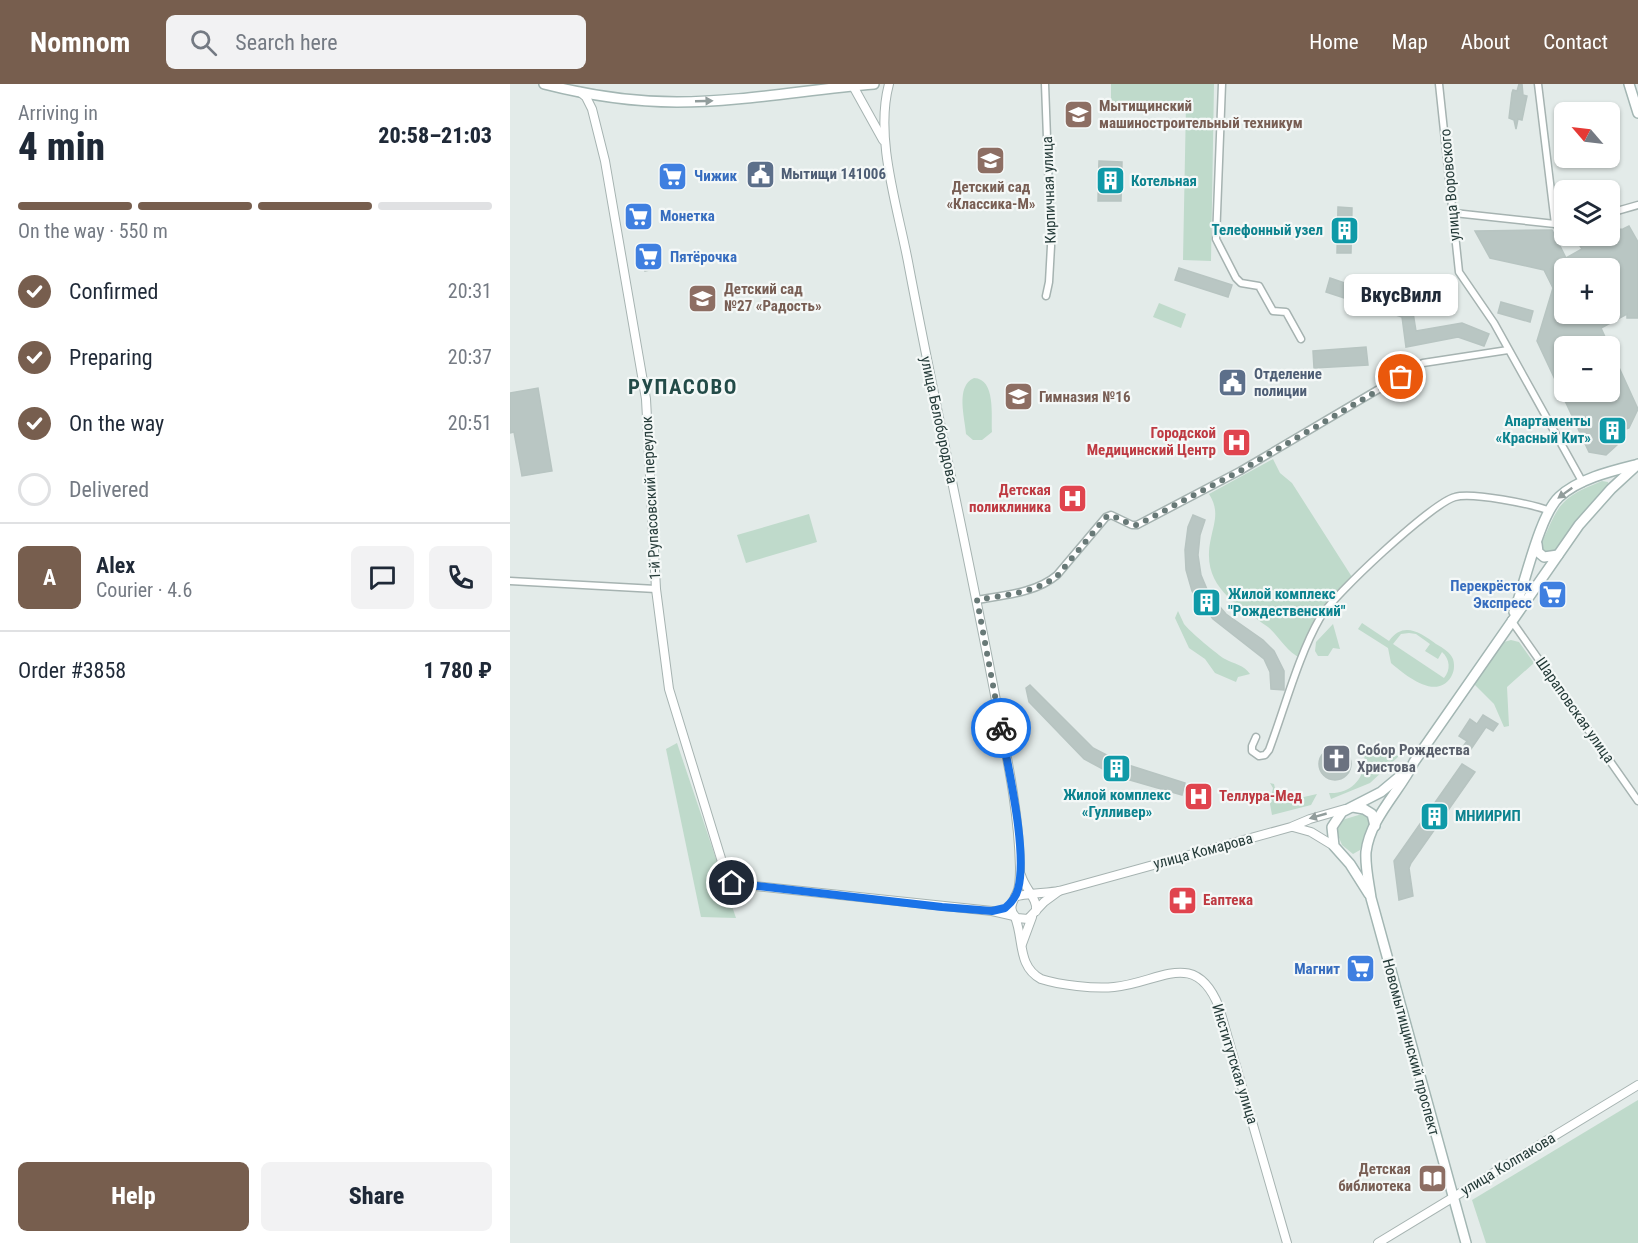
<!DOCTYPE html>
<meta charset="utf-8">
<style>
:root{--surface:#fff;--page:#f2f2f3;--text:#1f2937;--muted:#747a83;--line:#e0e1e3;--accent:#775e4e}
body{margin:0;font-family:"Roboto Condensed",sans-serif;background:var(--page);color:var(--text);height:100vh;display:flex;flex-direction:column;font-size:22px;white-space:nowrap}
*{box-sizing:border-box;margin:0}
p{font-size:20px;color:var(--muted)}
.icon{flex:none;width:33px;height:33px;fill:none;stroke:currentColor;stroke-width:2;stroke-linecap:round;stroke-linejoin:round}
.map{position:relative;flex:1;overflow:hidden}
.drawer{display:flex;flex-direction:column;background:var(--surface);width:510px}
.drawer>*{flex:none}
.needle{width:39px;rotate:298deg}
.buttons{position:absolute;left:1044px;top:18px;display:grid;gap:12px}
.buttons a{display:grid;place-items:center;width:66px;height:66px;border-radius:9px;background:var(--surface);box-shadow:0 2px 4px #0004;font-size:30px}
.pin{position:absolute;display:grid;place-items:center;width:51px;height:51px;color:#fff;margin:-26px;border:3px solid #fff;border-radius:50%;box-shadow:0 2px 6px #0007}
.courier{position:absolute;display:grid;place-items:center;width:60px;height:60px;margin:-30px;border:4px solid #1a73e8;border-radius:50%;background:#fff;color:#222;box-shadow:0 2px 8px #0007}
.bubble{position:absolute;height:42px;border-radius:9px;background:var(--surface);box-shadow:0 2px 4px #0004;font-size:20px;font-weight:800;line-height:42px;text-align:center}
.overview em{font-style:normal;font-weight:800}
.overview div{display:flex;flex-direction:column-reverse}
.overview{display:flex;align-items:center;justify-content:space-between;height:102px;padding:0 18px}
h1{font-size:39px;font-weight:800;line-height:45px}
.bar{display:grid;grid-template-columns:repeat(4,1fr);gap:9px 6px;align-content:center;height:72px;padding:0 18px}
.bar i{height:8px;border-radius:4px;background:var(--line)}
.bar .on{background:var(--accent)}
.bar p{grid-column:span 4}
.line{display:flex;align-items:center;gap:15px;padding:0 18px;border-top:2px solid var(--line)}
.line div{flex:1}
.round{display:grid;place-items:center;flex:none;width:63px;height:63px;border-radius:9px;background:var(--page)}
ol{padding:0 18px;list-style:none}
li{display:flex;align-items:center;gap:18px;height:66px}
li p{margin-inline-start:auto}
li .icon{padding:6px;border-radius:50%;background:var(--accent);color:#fff;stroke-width:4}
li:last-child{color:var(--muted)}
li i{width:33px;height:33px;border:3px solid var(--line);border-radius:50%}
.primary-button{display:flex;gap:12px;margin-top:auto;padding:12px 18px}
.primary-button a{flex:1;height:69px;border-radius:9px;background:var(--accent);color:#fff;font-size:24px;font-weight:800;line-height:69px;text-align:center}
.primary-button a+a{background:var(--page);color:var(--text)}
header{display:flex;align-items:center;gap:36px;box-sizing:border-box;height:84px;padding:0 30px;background:var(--accent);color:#fff}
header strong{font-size:28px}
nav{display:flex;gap:33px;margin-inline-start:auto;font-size:21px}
.search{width:420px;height:54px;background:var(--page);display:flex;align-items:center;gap:15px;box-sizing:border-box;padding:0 21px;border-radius:9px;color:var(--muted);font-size:22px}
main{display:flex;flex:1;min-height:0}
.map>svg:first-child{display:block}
</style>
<header>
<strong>Nomnom</strong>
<div class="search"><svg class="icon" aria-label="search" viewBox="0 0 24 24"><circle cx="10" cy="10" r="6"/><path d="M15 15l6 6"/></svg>Search here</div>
<nav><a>Home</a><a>Map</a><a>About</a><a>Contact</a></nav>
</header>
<main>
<section class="drawer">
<div class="overview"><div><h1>4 min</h1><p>Arriving in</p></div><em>20:58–21:03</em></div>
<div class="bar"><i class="on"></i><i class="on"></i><i class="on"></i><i></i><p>On the way · 550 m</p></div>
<ol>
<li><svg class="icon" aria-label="check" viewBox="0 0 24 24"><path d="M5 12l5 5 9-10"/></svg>Confirmed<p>20:31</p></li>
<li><svg class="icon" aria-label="check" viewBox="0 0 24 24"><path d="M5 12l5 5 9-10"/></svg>Preparing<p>20:37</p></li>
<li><svg class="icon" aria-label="check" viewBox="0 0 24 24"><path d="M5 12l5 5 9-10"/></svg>On the way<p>20:51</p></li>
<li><i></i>Delivered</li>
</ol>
<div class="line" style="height:108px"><b class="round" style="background:var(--accent);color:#fff">A</b><div><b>Alex</b><p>Courier · 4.6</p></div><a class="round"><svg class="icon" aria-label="chat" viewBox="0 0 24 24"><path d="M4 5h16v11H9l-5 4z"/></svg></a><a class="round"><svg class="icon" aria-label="phone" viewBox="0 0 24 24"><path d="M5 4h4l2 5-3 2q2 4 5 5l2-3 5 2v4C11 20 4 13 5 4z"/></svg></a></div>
<div class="line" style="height:78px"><div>Order #3858</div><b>1 780 ₽</b></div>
<div class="primary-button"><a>Help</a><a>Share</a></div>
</section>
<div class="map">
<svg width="1128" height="1159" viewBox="0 0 1128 1159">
<rect width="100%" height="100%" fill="#e3ebe9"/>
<!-- green -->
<g fill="#bfdacb" fill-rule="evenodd">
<path d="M601,0H704L701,177L673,176L676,20L601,18Z"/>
<path d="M649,219L676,230L671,244L643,233Z"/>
<path d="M464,294C486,295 481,332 482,348L472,356H463L456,350C455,334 445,302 464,294Z"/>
<path d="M763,375L770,389L782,399L842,493L810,526L791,574C777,569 770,553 758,543C725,519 690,502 701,454C705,436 709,426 699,410Z"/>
<path d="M1092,397L1098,398L1099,401L1046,468L1041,471L1032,467C1030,459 1035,452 1038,445C1051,414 1061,410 1092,397Z"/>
<path d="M299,430L307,458L236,479L227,451Z"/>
<path d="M668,527C670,531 672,536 674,540C678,546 709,572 715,575C724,580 734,581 740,590L728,593L726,598L705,589L695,575L679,564L665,534Z"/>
<path d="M852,539L879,557C893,537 910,548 926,560C933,564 940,568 943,575C945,582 944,588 941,593C926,617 895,591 881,579L878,564L848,545ZM899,549L906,550L920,560L915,567L928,575L932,568C940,575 941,586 934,594L883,560L891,550Z"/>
<path d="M823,540L830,565L823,564L818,572H808L805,567L806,558Z"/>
<path d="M1001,556L1009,558L1024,579L997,603L999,642L994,643L984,620L964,600L994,558Z"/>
<path d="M167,659L226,834L191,833L156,665Z"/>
<path d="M860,661L879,674L884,671L889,672L860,699L821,715L819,709C843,710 857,692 854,669Z"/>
<path d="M760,699L764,700L767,713L776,717L807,710L801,721L762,731L760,720L763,704Z"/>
<path d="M852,730L858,732L860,737L850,766L843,770L832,761L826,746L832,736Z"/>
<path d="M1128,1016V1159H976L962,1116Z"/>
</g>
<!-- building -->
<g fill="#b9c6c3" stroke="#b7c4c1" stroke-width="1.5" fill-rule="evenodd">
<path d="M1009,0H1012L1013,11L1017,12L1012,36L1008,35L1006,45L1004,36L999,34L1002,9L1003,6L1007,7Z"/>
<path d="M589,77L612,78L611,117H588Z"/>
<path d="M828,123L842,124L841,169H827Z"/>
<path d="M1119,142L1128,158V234H1117V230L1091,244L1128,325L1119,344L1116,345L1107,357V361L1096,371L1079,368L1027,257L1043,204L1034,186L980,174L965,147L1042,146L1056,174L1072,165L1064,152H1100V146L1113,145ZM1054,184H1100V230H1054ZM1054,262H1100V308H1054Z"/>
<path d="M145,165L148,184L135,187L131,168Z"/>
<path d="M669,184L722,201L718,213L665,196Z"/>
<path d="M820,194L902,222L906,247L952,239L979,250L974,262L948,253L896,263L892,233L816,208Z"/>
<path d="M991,218L1023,227L1020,238L988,229Z"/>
<path d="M856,263L858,281L804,284L803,267Z"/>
<path d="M28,304L42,387L12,392L4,348L0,349V309Z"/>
<path d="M683,431L695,436L690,451L688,471L691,491L699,510L716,530L753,556L764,567L774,587V606L761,605L760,588L754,575L703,535L682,507L676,486L675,466L678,443Z"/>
<path d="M520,601L583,664L612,679L675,699L672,711L606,692L574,675L519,618L516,604Z"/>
<path d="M973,631L988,640L983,647L976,643L959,668L952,664L957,657L949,652L960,635L967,640Z"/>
<circle cx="825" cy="680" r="16"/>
<path d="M952,680L965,688L901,779L899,784L903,812L889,816L884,777Z"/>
</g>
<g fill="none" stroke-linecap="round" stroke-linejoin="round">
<defs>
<g id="minor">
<path d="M535,0L541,162L539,198L536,212"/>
<path d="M712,0L706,155L726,194L731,199L749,202L763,227L776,228L791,255"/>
<path d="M929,0L949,188L984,239L1073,399"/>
<path d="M1028,0L1045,140"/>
<path d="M944,129L1045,140L1054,139"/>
<path d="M1100,129L1128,121"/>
<path d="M0,497L146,505"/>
<path d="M467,516C494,511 526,509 547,491L596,433L601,431L622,441H627L730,387L913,279L998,266"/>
<path d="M1001,536L1128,717"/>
<path d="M746,653L742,662V667L749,672L755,671L759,666C774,626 789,570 810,534C822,512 922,419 945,413C962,408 1022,420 1040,427"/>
</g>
<g id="tertiary">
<path d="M379,0C364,55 389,127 399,183C427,331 460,478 488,627C498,678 509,731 510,784C510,791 510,799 508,806C504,817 496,824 507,834L518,835L534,818L549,807"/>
<path d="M343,2L373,56"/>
<path d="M70,8L76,13L82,25L95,77L136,315L146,505L159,605L217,794L226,800L482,827L504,832"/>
<path d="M783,743L801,748L824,762"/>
<path d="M511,791C515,805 528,815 526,827"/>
<path d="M505,813C510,810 539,809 549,807L781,743L800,735L835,725"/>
<path d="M505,833C514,855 507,882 531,895C550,901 584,905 604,903C649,899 685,863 709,923L777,1159"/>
<path d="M512,860L522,833"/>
<path d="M868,1159L1128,1001"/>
</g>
<g id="secondary">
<path d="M34,0C77,11 122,18 167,18C233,18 299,5 364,0"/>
<path d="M1119,0L1128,29"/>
<path d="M1027,460L1028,468L1034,473L1048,471"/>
<path d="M1004,528C1015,500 1029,432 1049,413C1068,395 1101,387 1125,381"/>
<path d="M843,723L854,725L862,730L865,742"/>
<path d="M859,810L840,780L824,762L822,743L832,728L871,708L895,688"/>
<path d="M956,1159L861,814C859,799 855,783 856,768C860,734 890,707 904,678L1069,441L1101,405L1128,380"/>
</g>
</defs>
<!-- minor casing -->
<use href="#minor" stroke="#a6b3b1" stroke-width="9"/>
<!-- tertiary casing -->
<use href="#tertiary" stroke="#a6b3b1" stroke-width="10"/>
<!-- secondary casing -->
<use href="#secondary" stroke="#a3b6b3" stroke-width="12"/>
<!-- minor -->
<use href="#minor" stroke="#fff" stroke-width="6"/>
<!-- tertiary -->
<use href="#tertiary" stroke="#fff" stroke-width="8"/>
<!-- secondary -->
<use href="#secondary" stroke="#fff" stroke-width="9"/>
</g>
<!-- one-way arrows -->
<defs><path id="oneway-solid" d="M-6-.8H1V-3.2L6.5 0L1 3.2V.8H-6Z" transform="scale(1.5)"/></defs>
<g fill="#929d9c">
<use href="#oneway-solid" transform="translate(194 17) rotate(-2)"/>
<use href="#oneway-solid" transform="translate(1055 409) rotate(144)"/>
<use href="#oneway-solid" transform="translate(808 732) rotate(164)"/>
</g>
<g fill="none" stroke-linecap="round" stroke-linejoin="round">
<!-- done -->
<path stroke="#687977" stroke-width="6" stroke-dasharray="0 10.8" d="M491,644L467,516C494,511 526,509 548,491L596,433L601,431L622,441H627L730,387L891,293"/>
<!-- route -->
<path stroke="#1a73e8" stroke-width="8" d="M222,799L432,823L482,827L495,824C501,819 506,813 508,805C518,768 498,684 491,644"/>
</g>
<!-- icons -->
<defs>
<symbol id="university-square" viewBox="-11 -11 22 22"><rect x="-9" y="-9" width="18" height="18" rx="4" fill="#8d6e63" stroke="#f4f8f7"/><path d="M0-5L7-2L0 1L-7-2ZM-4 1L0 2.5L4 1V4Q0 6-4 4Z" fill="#fff"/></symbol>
<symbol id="school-square" viewBox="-11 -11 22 22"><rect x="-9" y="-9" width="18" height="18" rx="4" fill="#8d6e63" stroke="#f4f8f7"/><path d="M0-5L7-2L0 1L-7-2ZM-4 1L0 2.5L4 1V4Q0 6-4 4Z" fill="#fff"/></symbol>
<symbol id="civic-square" viewBox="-11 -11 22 22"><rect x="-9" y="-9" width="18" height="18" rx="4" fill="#5c6f8a" stroke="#f4f8f7"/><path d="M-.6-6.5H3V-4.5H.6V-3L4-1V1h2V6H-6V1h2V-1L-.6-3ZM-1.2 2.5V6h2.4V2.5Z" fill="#fff"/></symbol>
<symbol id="supermarket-square" viewBox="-11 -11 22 22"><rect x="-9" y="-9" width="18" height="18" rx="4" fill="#3f7fe0" stroke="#f4f8f7"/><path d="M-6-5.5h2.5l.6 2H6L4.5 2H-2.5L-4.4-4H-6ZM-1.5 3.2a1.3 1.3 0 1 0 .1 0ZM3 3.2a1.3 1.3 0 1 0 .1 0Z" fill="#fff"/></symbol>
<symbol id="building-square" viewBox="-11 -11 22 22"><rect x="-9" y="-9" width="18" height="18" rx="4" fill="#0f9aa8" stroke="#f4f8f7"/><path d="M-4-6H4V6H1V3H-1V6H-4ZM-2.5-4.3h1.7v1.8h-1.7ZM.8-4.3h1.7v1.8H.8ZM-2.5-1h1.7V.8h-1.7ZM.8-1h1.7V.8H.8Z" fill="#fff"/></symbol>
<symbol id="hospital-square" viewBox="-11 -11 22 22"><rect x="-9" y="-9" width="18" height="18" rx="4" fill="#e0444e" stroke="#f4f8f7"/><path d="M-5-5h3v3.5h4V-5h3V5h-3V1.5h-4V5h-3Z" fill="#fff"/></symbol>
<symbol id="church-square" viewBox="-11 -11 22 22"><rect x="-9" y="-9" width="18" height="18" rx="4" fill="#6b7280" stroke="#f4f8f7"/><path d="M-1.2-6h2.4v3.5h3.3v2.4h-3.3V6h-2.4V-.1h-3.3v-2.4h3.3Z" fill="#fff"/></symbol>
<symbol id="pharmacy-square" viewBox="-11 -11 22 22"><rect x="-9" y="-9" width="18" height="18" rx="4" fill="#e0444e" stroke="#f4f8f7"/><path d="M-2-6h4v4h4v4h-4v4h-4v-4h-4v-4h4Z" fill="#fff"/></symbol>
<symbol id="library-square" viewBox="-11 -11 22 22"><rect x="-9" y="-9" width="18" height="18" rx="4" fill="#8d6e63" stroke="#f4f8f7"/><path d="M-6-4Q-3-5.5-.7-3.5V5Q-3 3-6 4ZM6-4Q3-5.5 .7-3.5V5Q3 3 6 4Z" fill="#fff"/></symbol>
</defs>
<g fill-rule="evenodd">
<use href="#university-square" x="552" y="14" width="33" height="33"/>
<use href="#school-square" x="464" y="60" width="33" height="33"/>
<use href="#civic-square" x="234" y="74" width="33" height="33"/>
<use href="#supermarket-square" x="146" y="76" width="33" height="33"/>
<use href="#building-square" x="584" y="80" width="33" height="33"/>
<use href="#supermarket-square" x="112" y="116" width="33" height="33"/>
<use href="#building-square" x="818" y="130" width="33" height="33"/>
<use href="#supermarket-square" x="122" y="156" width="33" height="33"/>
<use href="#school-square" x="176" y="198" width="33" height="33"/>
<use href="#civic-square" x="706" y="282" width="33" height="33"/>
<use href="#school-square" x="492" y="296" width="33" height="33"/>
<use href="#building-square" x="1086" y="330" width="33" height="33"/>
<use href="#hospital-square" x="710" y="342" width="33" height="33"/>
<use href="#hospital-square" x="546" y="398" width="33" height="33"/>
<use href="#supermarket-square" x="1026" y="494" width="33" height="33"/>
<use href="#building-square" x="680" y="502" width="33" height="33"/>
<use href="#church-square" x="810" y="658" width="33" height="33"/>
<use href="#building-square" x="590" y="668" width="33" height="33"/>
<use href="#hospital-square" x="672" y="696" width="33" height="33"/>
<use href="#building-square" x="908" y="716" width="33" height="33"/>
<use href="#pharmacy-square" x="656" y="800" width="33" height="33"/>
<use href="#supermarket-square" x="834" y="868" width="33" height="33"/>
<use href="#library-square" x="906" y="1078" width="33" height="33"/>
</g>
<g text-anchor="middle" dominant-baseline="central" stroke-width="4.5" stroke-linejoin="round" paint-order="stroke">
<!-- education labels -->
<g font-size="15" font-weight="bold" fill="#785e54" stroke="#f4f8f7" text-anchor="start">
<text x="589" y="22">Мытищинский<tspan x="589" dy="17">машиностроительный техникум</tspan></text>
<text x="481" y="103" text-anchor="middle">Детский сад<tspan x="481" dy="17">«Классика-М»</tspan></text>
<text x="214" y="205">Детский сад<tspan x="214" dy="17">№27 «Радость»</tspan></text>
<text x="529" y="313">Гимназия №16</text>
<text x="901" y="1085" text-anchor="end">Детская<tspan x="901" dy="17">библиотека</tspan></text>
</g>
<!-- service labels -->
<g font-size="15" font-weight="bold" fill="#4e5e75" stroke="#f4f8f7" text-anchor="start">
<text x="271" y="90">Мытищи 141006</text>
<text x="744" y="290">Отделение<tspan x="744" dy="17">полиции</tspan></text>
</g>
<!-- shop labels -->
<g font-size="15" font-weight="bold" fill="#366cbe" stroke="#f4f8f7" text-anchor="start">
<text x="184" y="92">Чижик</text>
<text x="150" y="132">Монетка</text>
<text x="160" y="173">Пятёрочка</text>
<text x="1022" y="502" text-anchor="end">Перекрёсток<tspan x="1022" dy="17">Экспресс</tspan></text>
<text x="830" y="885" text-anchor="end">Магнит</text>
</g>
<!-- culture labels -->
<g font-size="15" font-weight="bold" fill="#0d838f" stroke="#f4f8f7" text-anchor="start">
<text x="621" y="97">Котельная</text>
<text x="813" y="146" text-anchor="end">Телефонный узел</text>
<text x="1081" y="337" text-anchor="end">Апартаменты<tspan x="1081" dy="17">«Красный Кит»</tspan></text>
<text x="718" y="510">Жилой комплекс<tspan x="718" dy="17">"Рождественский"</tspan></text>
<text x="607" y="711" text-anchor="middle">Жилой комплекс<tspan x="607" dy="17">«Гулливер»</tspan></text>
<text x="945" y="732">МНИИРИП</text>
</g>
<!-- street labels -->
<g font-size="15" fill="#253b39" stroke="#f4f8f7">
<text transform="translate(940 101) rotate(-95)">улица Воровского</text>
<text transform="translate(539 106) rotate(-92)">Кирпичная улица</text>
<text transform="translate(429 336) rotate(78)">улица Белобородова</text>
<text transform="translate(141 414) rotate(-93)">1-й Рупасовский переулок</text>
<text transform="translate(1065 626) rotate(55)">Шараповская улица</text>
<text transform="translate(693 767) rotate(-15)">улица Комарова</text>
<text transform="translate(901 963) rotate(75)">Новомытищинский проспект</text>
<text transform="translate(725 980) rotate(73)">Институтская улица</text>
<text transform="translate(998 1080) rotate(-31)">улица Колпакова</text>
</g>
<!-- health labels -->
<g font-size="15" font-weight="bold" fill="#be3a42" stroke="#f4f8f7" text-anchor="end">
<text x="706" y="349">Городской<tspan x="706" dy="17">Медицинский Центр</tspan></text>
<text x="541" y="406">Детская<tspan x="541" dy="17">поликлиника</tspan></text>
<text x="709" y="712" text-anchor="start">Теллура-Мед</text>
<text x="693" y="816" text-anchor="start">Еаптека</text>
</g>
<!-- worship labels -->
<g font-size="15" font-weight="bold" fill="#5b616d" stroke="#f4f8f7" text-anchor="start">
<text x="847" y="666">Собор Рождества<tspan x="847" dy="17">Христова</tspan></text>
</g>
<!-- district labels -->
<g font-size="21" font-weight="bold" letter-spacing="1.5" fill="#234b48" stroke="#f4f8f7">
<text x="173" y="303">РУПАСОВО</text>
</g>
</g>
</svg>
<div class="buttons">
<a><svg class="needle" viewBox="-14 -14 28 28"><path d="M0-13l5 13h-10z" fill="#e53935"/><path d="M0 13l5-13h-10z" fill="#747a83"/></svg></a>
<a><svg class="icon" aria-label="layers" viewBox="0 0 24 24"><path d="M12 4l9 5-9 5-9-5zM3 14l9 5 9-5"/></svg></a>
<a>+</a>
<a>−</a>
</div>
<div class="pin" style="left:891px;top:293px;background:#ea580c"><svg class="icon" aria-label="bag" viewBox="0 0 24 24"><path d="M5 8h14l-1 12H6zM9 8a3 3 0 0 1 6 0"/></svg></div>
<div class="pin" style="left:222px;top:799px;background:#1f2937"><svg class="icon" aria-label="home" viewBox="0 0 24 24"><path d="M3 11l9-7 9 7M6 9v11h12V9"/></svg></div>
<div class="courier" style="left:491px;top:644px"><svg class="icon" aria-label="bike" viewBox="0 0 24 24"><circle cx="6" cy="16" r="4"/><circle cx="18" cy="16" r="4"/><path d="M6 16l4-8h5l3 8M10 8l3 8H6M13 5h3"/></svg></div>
<div class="bubble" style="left:834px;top:190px;width:114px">ВкусВилл</div>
</div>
</main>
